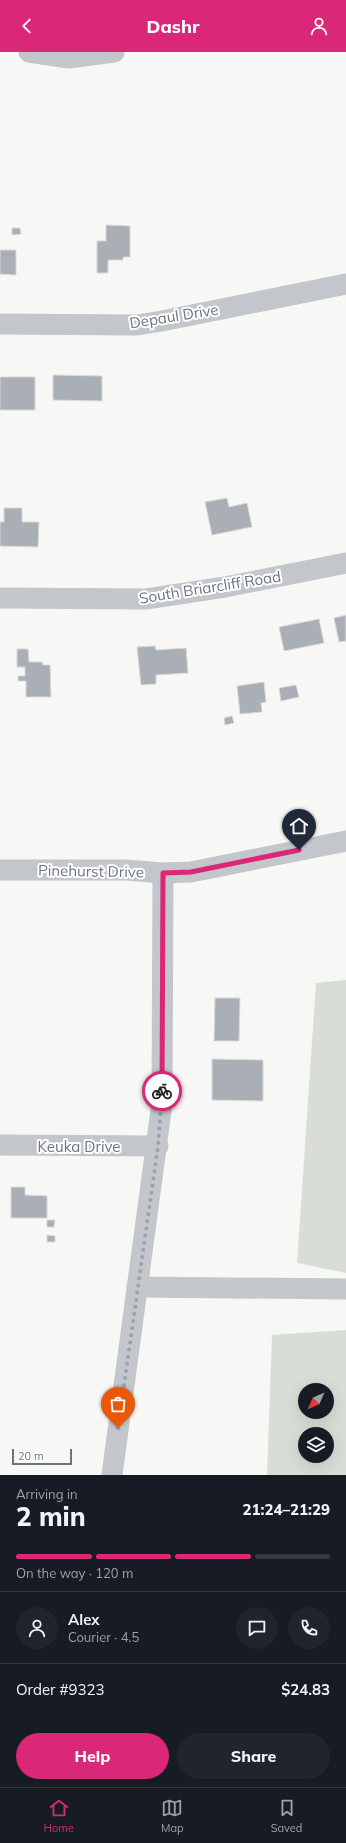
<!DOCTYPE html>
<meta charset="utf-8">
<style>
:root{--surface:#171b24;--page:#20242c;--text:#f1f3f6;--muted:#9ea1a6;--line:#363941;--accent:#db2777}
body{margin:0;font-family:Mulish,sans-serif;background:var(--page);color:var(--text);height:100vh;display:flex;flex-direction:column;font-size:15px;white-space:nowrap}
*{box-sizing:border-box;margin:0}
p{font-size:13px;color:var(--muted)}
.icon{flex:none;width:22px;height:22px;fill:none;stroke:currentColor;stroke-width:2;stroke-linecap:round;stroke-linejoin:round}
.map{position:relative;height:1423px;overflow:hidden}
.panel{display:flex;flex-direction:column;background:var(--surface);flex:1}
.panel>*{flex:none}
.needle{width:26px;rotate:225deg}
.tools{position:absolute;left:298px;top:1331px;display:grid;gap:8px}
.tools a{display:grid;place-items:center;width:36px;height:36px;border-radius:50%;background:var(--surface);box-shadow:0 4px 16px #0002;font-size:20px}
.scale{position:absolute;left:12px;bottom:10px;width:60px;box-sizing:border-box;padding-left:4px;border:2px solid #697583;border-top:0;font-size:11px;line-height:14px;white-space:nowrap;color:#697583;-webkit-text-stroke:3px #fff;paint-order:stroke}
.pin{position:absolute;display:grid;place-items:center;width:34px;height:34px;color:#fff;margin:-41px -17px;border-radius:50% 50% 50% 0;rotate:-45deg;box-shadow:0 0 4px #0007}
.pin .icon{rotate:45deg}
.courier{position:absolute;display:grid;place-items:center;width:40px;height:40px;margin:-20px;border:3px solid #db2777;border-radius:50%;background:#fff;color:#222;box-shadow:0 1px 5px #0007}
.summary em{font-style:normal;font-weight:800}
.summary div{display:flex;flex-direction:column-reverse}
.summary{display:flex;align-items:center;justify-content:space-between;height:68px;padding:0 16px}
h1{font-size:26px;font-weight:800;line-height:30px}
.bar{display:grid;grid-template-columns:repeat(4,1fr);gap:6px 4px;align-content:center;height:48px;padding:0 16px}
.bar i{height:5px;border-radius:3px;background:var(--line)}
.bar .selected{background:var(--accent)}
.bar p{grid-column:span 4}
.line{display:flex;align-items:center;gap:10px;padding:0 16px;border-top:1px solid var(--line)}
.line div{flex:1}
.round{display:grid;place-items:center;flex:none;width:42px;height:42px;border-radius:21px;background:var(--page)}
.action{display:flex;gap:8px;margin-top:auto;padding:8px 16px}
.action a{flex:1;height:46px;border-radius:24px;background:var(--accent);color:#fff;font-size:16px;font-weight:800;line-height:46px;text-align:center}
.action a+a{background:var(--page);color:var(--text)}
header{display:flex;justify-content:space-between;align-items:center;height:52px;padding:0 16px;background:var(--accent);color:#fff;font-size:18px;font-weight:800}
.menu{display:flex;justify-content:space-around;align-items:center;height:56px;border-top:1px solid var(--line);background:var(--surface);font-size:11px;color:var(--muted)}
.menu a{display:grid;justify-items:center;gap:2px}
.menu .selected{color:var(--accent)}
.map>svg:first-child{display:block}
</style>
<header><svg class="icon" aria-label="back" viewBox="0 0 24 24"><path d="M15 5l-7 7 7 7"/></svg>Dashr<svg class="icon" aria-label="person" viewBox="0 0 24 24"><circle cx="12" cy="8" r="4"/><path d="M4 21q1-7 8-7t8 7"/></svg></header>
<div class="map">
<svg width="346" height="1423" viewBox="0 0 346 1423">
<rect width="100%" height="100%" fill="#f7f7f5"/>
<!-- green -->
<g fill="#d8ded6" fill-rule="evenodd">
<path d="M346,928V1221L297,1211L316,931Z"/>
<path d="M346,1278V1423H267L272,1283ZM305,1338H327V1360H305ZM305,1382H327V1404H305Z"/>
</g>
<!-- building -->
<g fill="#a9afb5" stroke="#d9d9d7">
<path d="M106,173L130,174V205H123V208H108V221H97V189H106Z"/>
<path d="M12,176H20L21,182L12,183Z"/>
<path d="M0,198H16V223L0,222Z"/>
<path d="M53,323L102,324V349L53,348Z"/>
<rect x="0" y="325" width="35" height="33"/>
<path d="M227,446L229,455L247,451L252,475L212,483L205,450Z"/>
<path d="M4,456H22V470H39L38,495L0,494V470H4Z"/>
<path d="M346,563V589L339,590L334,566Z"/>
<path d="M319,567L324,591L284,599L279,575Z"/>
<path d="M155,594L156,598L186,596L188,621L156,623V632L141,633L137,595Z"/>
<path d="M17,597H28L29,610H42L43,613H50L51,645H26V629H18V624H25V615H17Z"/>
<path d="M264,630L266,650L261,651L262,660L240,662L237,634Z"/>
<path d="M296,633L299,645L281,649L279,636Z"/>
<path d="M232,664L234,671L225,673L224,666Z"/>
<path d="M215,946H240L239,989H214Z"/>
<path d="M212,1007L263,1008V1049L212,1048Z"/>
<path d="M11,1135H25V1143L47,1144V1166H11Z"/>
<path d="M47,1168H55L54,1175H47Z"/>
<path d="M47,1183L55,1184V1190H47Z"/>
</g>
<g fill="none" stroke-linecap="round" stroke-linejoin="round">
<!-- minor -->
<g stroke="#c3c6ca" stroke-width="21">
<path d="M29,0L69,6L114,0"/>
<path d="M0,272L137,273L162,269L346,232"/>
<path d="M0,546L146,547L225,535L346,511"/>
<path d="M0,818H126L163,821L191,820L346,789"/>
<path d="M0,1093L158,1094"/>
<path d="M137,1235L346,1237"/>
<path d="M112,1423L162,1051L163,821"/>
</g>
</g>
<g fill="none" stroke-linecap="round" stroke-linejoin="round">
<!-- done -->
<path stroke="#9ba2ab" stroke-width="4" stroke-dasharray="0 7.2" d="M118,1376L158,1094L162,1039"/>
<!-- route -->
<path stroke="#db2777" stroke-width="5" d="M162,1039L163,821L191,820L299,798"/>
</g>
<g text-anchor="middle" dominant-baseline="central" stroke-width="4" stroke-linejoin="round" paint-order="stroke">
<!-- street labels -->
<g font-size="15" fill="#697583" stroke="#fff">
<text transform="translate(174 264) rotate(-9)">Depaul Drive</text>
<text transform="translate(210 535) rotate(-9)">South Briarcliff Road</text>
<text transform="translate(91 819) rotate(1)">Pinehurst Drive</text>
<text x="79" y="1094">Keuka Drive</text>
</g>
</g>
</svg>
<div class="tools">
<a><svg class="needle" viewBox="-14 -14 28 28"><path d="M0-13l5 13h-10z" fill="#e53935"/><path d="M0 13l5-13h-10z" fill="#9ea1a6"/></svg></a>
<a><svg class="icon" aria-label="layers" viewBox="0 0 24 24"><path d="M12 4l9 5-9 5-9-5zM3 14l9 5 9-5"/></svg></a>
</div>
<div class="scale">20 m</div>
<div class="pin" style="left:118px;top:1376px;background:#ea580c"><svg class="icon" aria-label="bag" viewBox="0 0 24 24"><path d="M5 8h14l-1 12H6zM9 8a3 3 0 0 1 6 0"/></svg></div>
<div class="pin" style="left:299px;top:798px;background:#1f2937"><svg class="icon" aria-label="home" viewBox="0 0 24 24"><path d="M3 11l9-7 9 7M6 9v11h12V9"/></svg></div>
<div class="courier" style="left:162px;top:1039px"><svg class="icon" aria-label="bike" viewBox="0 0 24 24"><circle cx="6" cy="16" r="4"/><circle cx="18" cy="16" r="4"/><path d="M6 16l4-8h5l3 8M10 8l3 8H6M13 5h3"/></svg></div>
</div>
<section class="panel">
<div class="summary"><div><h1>2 min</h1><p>Arriving in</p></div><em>21:24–21:29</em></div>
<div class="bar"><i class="selected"></i><i class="selected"></i><i class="selected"></i><i></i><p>On the way · 120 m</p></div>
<div class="line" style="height:72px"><a class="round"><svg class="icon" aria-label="person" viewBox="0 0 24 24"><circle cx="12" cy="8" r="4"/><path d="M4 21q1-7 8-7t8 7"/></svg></a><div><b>Alex</b><p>Courier · 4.5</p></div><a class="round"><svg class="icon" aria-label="chat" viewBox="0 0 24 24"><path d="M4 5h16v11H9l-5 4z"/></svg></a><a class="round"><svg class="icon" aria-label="phone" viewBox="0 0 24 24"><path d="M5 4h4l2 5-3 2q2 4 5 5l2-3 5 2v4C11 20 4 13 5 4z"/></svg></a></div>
<div class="line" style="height:52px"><div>Order #9323</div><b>$24.83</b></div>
<div class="action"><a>Help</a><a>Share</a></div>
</section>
<nav class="menu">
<a class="selected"><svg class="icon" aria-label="home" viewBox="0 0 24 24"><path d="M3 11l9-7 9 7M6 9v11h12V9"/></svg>Home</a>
<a><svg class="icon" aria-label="map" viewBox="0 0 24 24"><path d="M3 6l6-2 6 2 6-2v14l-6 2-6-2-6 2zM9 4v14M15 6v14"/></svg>Map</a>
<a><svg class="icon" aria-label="saved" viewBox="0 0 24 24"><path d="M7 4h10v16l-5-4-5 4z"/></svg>Saved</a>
</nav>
